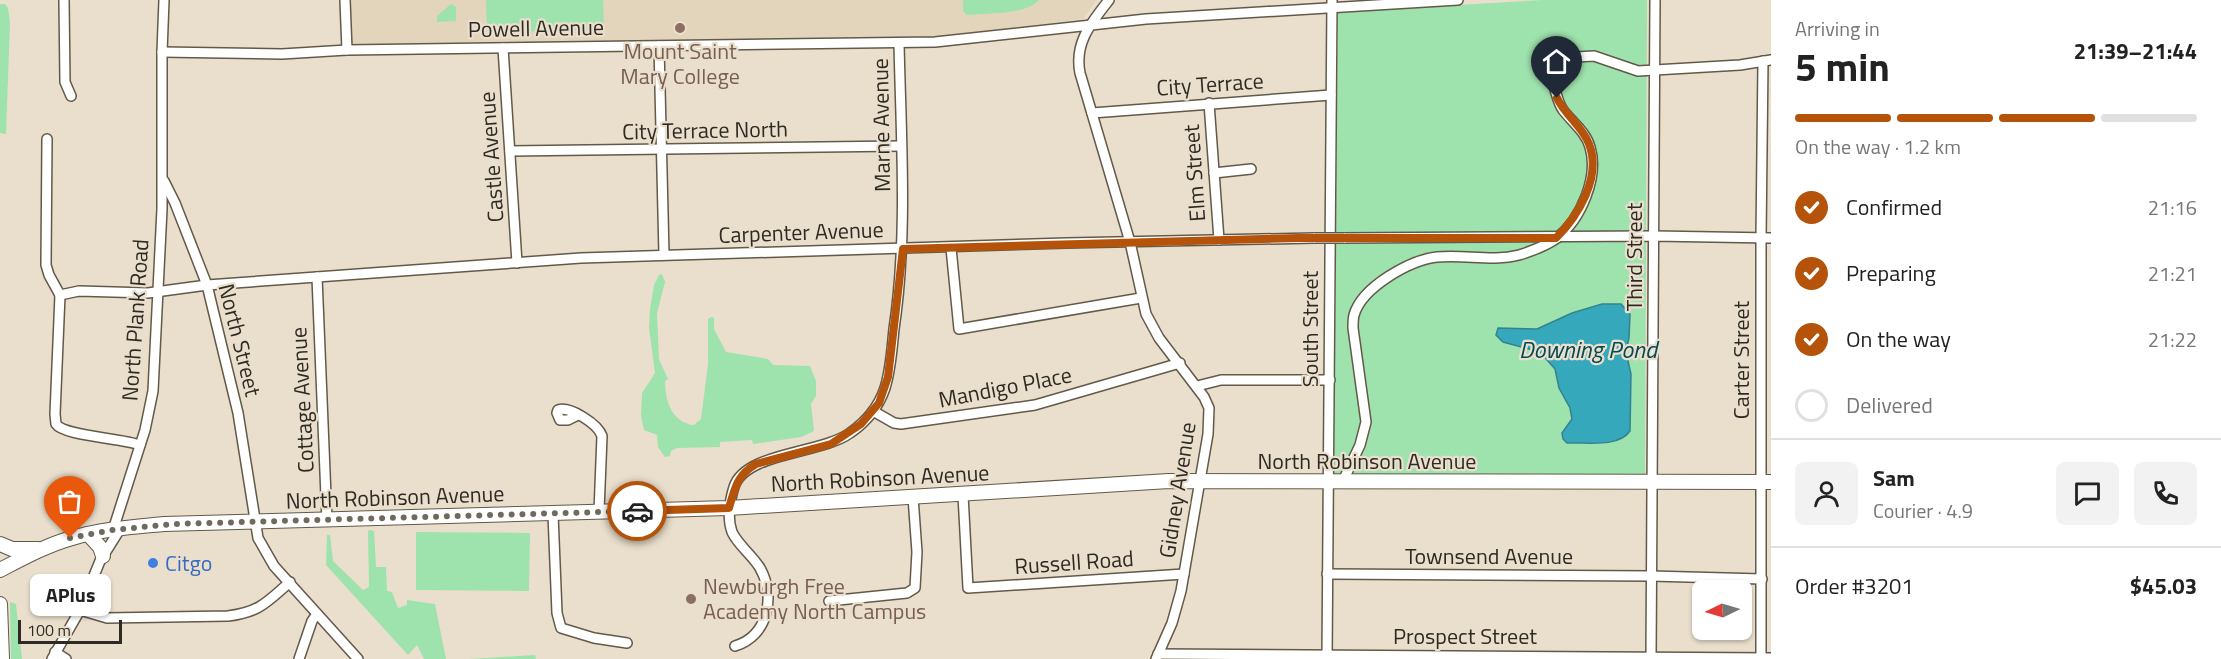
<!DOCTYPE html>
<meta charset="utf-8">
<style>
:root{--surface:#fff;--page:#f2f2f2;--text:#222;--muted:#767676;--line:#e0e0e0;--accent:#b45309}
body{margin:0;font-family:"Titillium Web",sans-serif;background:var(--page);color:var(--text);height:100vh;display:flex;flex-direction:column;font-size:22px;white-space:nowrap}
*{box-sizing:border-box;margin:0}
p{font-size:20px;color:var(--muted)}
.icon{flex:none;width:33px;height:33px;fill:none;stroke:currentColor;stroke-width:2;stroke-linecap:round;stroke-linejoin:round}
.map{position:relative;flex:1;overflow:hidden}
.details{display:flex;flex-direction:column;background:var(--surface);width:450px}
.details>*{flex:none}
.needle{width:39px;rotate:265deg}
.buttons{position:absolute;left:1692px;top:580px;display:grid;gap:12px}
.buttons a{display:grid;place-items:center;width:60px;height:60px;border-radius:9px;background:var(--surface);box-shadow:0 2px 4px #0004;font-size:30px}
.scale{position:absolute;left:18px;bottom:15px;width:104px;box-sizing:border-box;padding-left:6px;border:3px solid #2e2a23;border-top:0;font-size:16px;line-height:21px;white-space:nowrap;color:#2e2a23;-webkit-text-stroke:4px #eadfcc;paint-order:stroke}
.pin{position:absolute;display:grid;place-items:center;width:51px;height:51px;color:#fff;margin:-62px -26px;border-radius:50% 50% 50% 0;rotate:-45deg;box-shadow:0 0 6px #0007}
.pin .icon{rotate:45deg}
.courier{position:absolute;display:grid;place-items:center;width:60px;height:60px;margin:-30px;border:4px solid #b45309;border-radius:50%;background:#fff;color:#222;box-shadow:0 2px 8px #0007}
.bubble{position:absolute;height:42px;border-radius:9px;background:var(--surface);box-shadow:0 2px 4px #0004;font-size:20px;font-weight:700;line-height:42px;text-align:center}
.overview em{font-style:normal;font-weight:700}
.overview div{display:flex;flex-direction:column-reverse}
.overview{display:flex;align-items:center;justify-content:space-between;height:102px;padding:0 24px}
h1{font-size:39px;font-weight:700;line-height:45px}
.bar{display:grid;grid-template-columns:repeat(4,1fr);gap:9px 6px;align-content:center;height:72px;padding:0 24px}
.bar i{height:8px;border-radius:4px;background:var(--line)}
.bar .current{background:var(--accent)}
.bar p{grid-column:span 4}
.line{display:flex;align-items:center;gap:15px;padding:0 24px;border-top:2px solid var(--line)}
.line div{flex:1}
.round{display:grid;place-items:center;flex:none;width:63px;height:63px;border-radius:9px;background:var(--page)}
ol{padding:0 24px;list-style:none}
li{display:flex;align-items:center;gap:18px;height:66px}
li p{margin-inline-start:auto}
li .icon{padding:6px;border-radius:50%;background:var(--accent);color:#fff;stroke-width:4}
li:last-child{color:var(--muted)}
li i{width:33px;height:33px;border:3px solid var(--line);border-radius:50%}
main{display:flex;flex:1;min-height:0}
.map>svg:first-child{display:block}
</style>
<main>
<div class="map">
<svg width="1771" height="659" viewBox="0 0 1771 659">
<rect width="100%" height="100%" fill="#eadfcc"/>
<!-- built -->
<path fill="#e3d5bb" d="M347,0H1097L1083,19L939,38L350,46Z"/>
<!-- green -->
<g fill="#9ee2ad">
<path d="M486,0H603L604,30L487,32Z"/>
<path d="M963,0H1039C1026,15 986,13 967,15L963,11Z"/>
<path d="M1542,0H1647L1645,476L1336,477L1334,474L1338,12Z"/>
<path d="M0,4H5L8,8L10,23L6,134L0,133Z"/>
<path d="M451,4L456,7V21L437,22V16Z"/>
<path d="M662,274L665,282L657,313L659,359L668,379L665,381C665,401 672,423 694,425L701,419L708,364V319L711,317L714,318V329L726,352L768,359L773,365L810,366L816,381V396L811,404L814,431L801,437L753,444L752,440L720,442V447L677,448L671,451L670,456L665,457L658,447L657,435L644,430L641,416L642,393L655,373L649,328L650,309L654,285L659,275Z"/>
<path d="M370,530L374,531L376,567H386L387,591L392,592L398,608L407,605V600L435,604L446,659H424L417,645L408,655L326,565L327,535H330L333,561L363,590L369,587L368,531Z"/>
<path d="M416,532L530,533L529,591L416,590Z"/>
<path d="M10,602L16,604L22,659H11Z"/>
<path d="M535,655L536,659H469Z"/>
</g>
<!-- water -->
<path fill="#36a8bc" stroke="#34828e" stroke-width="1.5" d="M1602,304H1621L1630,314L1629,338L1626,352L1631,374L1630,431C1618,448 1587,442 1567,443L1563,439L1562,433L1572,419L1570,408L1559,388L1555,369L1540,352L1503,342L1496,335L1498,328L1537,329L1572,313Z"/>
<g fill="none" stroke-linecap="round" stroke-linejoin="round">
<defs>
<g id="minor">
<path d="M64,0L65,82L71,96"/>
<path d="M345,0L347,50"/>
<path d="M1109,0C1091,23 1074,43 1080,73L1130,242L1146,314L1159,338L1204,397L1209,408L1208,434L1181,591L1172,623L1156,659"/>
<path d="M659,46L664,255"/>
<path d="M503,48L517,263"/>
<path d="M162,52L282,54L347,50L935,42L1146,19L1458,0"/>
<path d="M1209,103L1219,240"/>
<path d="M1092,113L1331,95"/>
<path d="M47,139L46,265L49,275L60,295"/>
<path d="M510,151L901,146"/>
<path d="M1214,173L1251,169"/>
<path d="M164,181L175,203L207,285L238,413L258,538L274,566L358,659"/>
<path d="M1344,238L1654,236L1771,238"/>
<path d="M951,248L959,329L1141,298"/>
<path d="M317,277L327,521"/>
<path d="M60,295L79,291L148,293L207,285L581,258L1067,243L1315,238"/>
<path d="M60,295L55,414L56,424C64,436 121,438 140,445"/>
<path d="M1197,386L1221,380H1330"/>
<path d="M873,411L894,423L901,424L1035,405L1180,363"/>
<path d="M578,415L568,420H560L557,413L558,410C570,406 598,424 602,436L599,512"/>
<path d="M1343,481L1360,445L1366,422L1353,328C1353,324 1353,319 1354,315C1362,287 1410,260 1437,257C1465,254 1492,262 1519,255C1532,251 1547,245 1557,238C1581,219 1599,177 1590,147C1586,132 1572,122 1563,110C1556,100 1556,87 1550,77L1560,64L1568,58L1576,57L1594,56L1638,71L1740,65L1771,60"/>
<path d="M963,495L968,588L1184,574"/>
<path d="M553,514L557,613L561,628L594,638L627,643"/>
<path d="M113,530L145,430L153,391L162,209V52L164,0"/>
<path d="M1327,574L1651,576L1762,579"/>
<path d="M829,601L907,593L915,588L917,552L913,497"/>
<path d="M80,610L107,618L228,616C260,612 267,602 290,582"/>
<path d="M735,646C768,636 776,597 760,568C752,555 738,545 732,532C727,518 730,500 734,487C745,452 821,454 850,433C866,422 879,406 885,388C891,369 892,348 894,329C908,235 901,139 899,43"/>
<path d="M55,652L66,659"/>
<path d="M1158,654L1771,658"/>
<path d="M52,659L80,610L100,561L120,529"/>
<path d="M299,659L312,621L317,614"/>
<path d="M1327,659L1332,0"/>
<path d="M1651,659L1655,0"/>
<path d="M1761,659V238L1763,61"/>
</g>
<g id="highway">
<path d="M88,534L100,547L103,556"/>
<path d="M0,544L12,549H38"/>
<path d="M0,570C23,558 47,545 72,538C101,529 133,527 164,524L729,508L1169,481L1771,482"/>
<path d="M0,604L2,659"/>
</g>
</defs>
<!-- minor casing -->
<use href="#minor" stroke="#625948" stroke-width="12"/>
<!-- highway casing -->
<use href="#highway" stroke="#625948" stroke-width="16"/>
<!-- minor -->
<use href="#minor" stroke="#fff" stroke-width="9"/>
<!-- highway -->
<use href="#highway" stroke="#fff" stroke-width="14"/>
<defs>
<path id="minor-bridge" d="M1315,238H1344"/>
</defs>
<!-- minor-bridge casing -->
<use href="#minor-bridge" stroke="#625948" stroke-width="12" stroke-linecap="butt"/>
<!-- minor-bridge -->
<use href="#minor-bridge" stroke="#fff" stroke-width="9"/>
</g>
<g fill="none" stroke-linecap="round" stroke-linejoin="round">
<!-- done -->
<path stroke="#70695e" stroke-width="6" stroke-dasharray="0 10.8" d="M70,538L113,530L173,524L637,511"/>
<!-- route -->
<path stroke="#b45309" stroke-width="8" d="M637,511L729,508C735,488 737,475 756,464L831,444L861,424L879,403L888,377L903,249L1299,238H1556C1578,216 1602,177 1589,144C1583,127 1565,115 1557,98"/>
</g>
<!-- markers -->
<g fill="#8d6e63" stroke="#eadfcc" stroke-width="2">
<circle cx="680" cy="28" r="6"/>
<circle cx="691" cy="599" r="6"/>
</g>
<circle fill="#3f7fe0" stroke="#eadfcc" stroke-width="2" cx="153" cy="563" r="6"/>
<g text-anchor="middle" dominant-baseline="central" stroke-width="4.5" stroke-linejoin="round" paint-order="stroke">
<!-- street labels -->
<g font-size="22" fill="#2e2a23" stroke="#eadfcc">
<text transform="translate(536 28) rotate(-1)">Powell Avenue</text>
<text transform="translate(1210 84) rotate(-4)">City Terrace</text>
<text transform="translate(881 125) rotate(-91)">Marne Avenue</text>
<text transform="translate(705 130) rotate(-1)">City Terrace North</text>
<text transform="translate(491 157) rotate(-94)">Castle Avenue</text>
<text transform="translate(1194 173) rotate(-94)">Elm Street</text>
<text transform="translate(801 232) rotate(-2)">Carpenter Avenue</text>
<text transform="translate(1634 257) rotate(-90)">Third Street</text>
<text transform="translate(135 320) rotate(-86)">North Plank Road</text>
<text transform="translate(1310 329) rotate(-90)">South Street</text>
<text transform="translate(240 340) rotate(76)">North Street</text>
<text transform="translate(1741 360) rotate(-90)">Carter Street</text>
<text transform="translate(1005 387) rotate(-11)">Mandigo Place</text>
<text transform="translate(302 400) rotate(-93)">Cottage Avenue</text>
<text x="1367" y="461">North Robinson Avenue</text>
<text transform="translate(880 478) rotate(-3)">North Robinson Avenue</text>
<text transform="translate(1177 490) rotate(-81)">Gidney Avenue</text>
<text transform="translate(395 497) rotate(-2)">North Robinson Avenue</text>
<text x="1489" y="556">Townsend Avenue</text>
<text transform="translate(1074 562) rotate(-4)">Russell Road</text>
<text x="1465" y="636">Prospect Street</text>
</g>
<!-- education labels -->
<g font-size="22" fill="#785e54" stroke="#eadfcc">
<text x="680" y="51">Mount Saint<tspan x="680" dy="25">Mary College</tspan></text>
<text x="703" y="586" text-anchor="start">Newburgh Free<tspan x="703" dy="25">Academy North Campus</tspan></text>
</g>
<!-- shop labels -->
<g font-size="22" fill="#366cbe" stroke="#eadfcc" text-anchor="start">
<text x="165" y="563">Citgo</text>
</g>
<!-- water labels -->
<g font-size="24" font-style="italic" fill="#034954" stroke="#eadfcc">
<text x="1588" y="349">Downing Pond</text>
</g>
</g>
</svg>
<div class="buttons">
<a><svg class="needle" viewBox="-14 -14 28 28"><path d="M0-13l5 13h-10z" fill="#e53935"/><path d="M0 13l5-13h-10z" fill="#767676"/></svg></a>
</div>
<div class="scale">100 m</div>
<div class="pin" style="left:70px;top:538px;background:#ea580c"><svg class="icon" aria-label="bag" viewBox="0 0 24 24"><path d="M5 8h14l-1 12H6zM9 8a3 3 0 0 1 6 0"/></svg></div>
<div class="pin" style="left:1557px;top:98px;background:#1f2937"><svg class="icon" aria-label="home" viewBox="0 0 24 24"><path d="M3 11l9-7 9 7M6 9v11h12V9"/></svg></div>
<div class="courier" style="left:637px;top:511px"><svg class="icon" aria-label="car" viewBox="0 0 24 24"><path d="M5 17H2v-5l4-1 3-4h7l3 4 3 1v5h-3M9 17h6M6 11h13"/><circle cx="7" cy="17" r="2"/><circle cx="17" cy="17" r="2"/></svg></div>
<div class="bubble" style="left:30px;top:574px;width:81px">APlus</div>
</div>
<section class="details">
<div class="overview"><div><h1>5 min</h1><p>Arriving in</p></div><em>21:39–21:44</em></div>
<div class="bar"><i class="current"></i><i class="current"></i><i class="current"></i><i></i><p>On the way · 1.2 km</p></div>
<ol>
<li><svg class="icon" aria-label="check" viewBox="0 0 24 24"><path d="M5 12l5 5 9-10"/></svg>Confirmed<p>21:16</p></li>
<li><svg class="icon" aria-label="check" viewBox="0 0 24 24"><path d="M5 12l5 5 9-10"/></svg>Preparing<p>21:21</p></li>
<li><svg class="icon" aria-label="check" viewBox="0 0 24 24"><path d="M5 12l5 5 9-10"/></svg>On the way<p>21:22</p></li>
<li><i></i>Delivered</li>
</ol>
<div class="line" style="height:108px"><a class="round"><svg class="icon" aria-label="person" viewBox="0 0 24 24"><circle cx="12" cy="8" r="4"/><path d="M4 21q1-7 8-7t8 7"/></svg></a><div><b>Sam</b><p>Courier · 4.9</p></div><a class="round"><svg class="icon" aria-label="chat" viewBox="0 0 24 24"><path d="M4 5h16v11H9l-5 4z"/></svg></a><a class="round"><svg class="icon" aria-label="phone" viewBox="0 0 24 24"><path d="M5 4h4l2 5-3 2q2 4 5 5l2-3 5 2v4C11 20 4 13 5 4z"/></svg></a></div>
<div class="line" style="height:78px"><div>Order #3201</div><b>$45.03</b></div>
</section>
</main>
